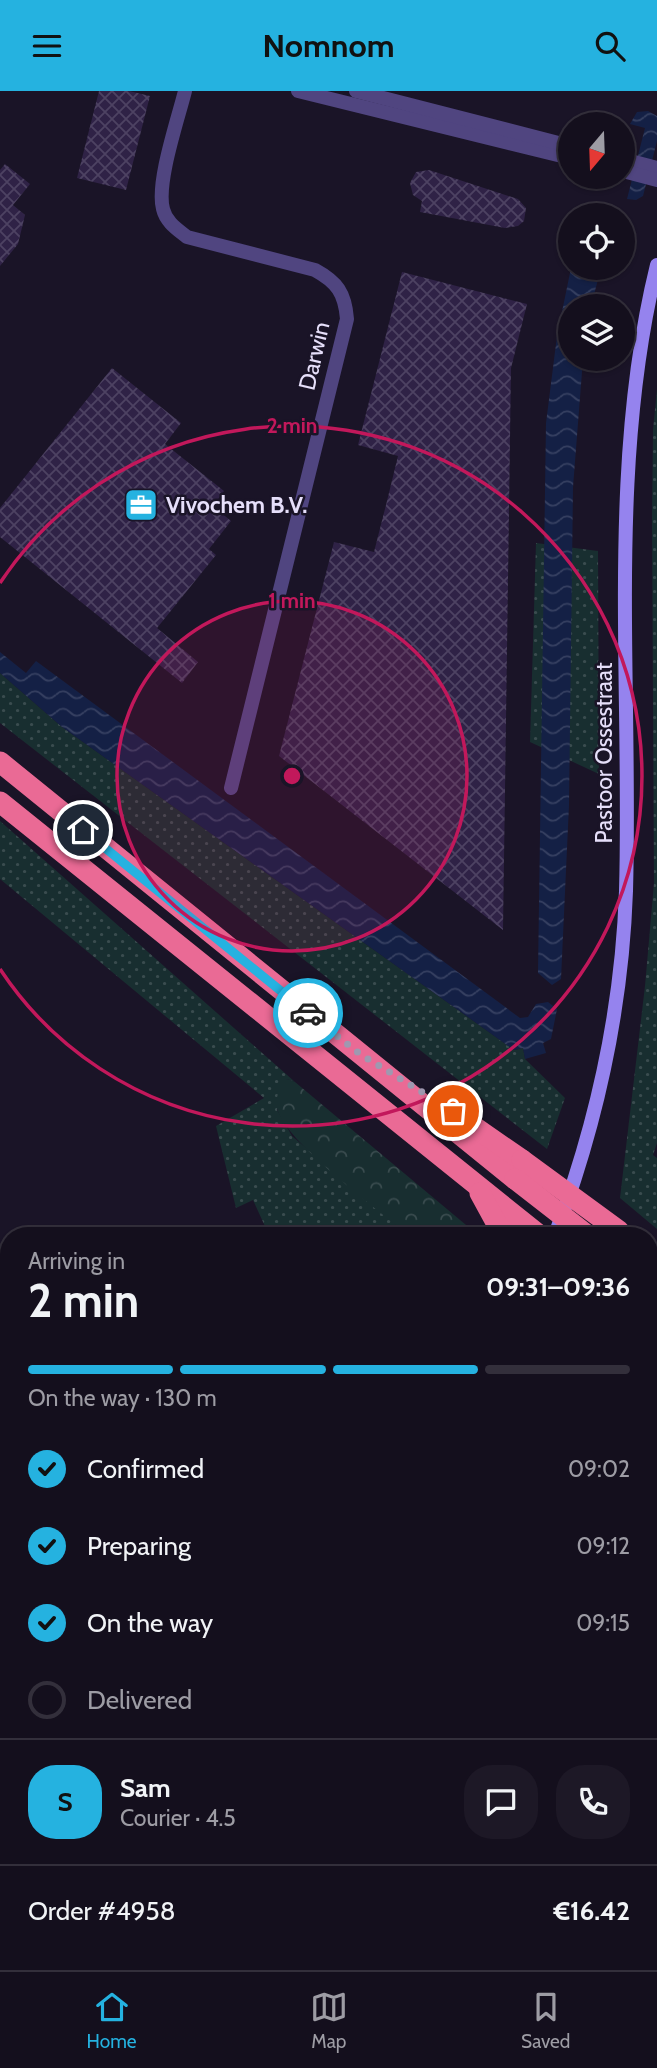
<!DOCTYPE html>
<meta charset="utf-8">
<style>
:root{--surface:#140f1d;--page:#1d1826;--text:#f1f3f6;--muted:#9d9ca4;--line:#332f3b;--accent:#25b2e0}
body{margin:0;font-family:Cabin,sans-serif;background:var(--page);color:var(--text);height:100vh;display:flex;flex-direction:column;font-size:26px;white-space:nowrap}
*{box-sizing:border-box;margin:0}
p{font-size:23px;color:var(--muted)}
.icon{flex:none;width:38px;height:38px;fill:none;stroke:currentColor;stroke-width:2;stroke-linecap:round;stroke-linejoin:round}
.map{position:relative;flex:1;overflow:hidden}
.side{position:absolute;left:0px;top:1136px;width:658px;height:744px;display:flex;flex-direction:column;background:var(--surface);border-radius:28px 28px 0 0;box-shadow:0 2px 5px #0004,0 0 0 2px var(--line)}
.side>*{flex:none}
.needle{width:46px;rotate:199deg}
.tools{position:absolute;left:558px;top:21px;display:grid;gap:14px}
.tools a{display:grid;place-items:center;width:77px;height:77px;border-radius:50%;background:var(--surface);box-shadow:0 2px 5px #0004,0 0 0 2px var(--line);font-size:35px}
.pin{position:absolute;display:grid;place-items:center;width:60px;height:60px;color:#fff;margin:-30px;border:4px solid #fff;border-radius:50%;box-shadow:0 2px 7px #0007}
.courier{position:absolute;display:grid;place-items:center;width:70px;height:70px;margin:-35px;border:5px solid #25b2e0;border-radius:50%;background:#fff;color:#222;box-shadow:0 2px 9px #0007}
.overview em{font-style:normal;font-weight:800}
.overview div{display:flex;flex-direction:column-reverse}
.overview{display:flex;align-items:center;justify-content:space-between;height:119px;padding:0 28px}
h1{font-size:46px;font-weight:800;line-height:52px}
.bar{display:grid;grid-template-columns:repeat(4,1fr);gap:10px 7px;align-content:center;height:84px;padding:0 28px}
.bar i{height:9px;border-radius:5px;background:var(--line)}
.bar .selected{background:var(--accent)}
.bar p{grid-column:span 4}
.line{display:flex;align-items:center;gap:18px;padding:0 28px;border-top:2px solid var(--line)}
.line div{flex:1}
.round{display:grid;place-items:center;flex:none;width:74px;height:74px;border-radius:28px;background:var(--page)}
ol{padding:0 28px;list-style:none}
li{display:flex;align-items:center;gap:21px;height:77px}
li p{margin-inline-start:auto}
li .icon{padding:7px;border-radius:50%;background:var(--accent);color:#111;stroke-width:4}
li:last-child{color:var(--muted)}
li i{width:38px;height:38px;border:4px solid var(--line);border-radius:50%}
header{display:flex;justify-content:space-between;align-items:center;height:91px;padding:0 28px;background:var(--accent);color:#111;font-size:32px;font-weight:800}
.dock{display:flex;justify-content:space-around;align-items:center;height:98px;border-top:2px solid var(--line);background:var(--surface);font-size:19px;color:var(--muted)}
.dock a{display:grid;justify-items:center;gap:4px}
.dock .selected{color:var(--accent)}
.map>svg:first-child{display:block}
</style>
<header><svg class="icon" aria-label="menu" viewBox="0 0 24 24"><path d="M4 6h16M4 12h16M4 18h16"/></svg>Nomnom<svg class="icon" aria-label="search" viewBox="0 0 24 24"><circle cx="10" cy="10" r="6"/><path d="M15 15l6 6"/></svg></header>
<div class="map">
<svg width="657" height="1879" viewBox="0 0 657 1879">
<defs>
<pattern id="grass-dots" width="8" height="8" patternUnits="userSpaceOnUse" patternTransform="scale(1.75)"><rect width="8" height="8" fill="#182e30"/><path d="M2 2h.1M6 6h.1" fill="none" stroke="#3a4c4f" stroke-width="1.8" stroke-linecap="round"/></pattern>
<pattern id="forest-crowns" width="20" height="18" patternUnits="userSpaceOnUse" patternTransform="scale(1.75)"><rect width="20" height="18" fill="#182e30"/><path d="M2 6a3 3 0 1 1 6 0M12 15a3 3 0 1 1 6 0" fill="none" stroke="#3a4c4f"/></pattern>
<pattern id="water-waves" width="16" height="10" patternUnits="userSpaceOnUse" patternTransform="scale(1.75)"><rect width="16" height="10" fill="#142045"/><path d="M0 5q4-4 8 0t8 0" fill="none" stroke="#364061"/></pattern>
<pattern id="building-cross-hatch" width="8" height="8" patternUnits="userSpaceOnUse" patternTransform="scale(1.75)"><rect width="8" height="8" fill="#2f2246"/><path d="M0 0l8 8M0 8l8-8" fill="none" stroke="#4d4262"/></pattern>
</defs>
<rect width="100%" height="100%" fill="#1a1427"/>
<!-- grass -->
<g fill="url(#grass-dots)">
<path d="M657,298V1052L653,1064L657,1067V1138L620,1107L645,895L654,792L652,428L653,339Z"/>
<path d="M536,452L598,460L599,683L530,651Z"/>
<path d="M0,582L62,636L514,959L523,957L525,968L565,1007L547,1058L0,632Z"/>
<path d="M0,730L295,991L287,988L277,1019L292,1045L408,1144H269L253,1109L236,1117L216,1035L264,1007L0,788Z"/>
<path d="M0,1246L9,1255V1583L0,1573Z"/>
<path d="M4,1609L9,1614V1871H36L31,1879H0V1613Z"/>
</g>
<!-- forest -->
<g fill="url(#forest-crowns)">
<path d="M287,988L295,991L478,1144H408C380,1120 284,1050 277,1017C275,1006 280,995 287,988Z"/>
<path d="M649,1280L657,1288V1387L649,1379Z"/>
</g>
<!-- water -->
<g fill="url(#water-waves)">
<path d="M648,20L657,25V50L643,105L636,109L627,108L645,37L630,33L637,21Z"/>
<path d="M571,177H601L591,215H570V268H583L573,396L569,714L561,888L552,894L538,882L546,332L557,245Z"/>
<path d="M0,561L26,582L36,570L520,927L528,926L536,913L548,911L557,918L551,948L543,952L546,962L525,968L523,957L514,959L62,636L0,582Z"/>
</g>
<!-- building -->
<g fill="url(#building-cross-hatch)">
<path d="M99,0H129L150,5L126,99L77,87Z"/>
<path d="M5,73L30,93L13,114L25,124L18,153L0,175V79Z"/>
<path d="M429,79L518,108L526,117L524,130L518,135L505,137L420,121L422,110L413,104L410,92L416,81Z"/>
<path d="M402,181L527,213L511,277L503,839L279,665L334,451L374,461L386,414L398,365L358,354Z"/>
<path d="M112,277L181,332L165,353L224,400L213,415L231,430L209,458L216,464L157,537L198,571L182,592L0,446V417Z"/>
</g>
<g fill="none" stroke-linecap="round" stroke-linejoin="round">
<!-- street -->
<g stroke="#504580" stroke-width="14">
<path d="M185,0C178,28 156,92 163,118C166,131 177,138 187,146L315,179C337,191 345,202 347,228L231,697"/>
<path d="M298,0L570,67"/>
<path d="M356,0L570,55"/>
<path d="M623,68L657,77"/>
<path d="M623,80L657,89"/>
<path d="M649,1654L657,1661"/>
<path d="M649,1818L657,1811"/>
<path d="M357,1879L361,1871"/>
<path d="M603,1879L608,1871"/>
</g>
<!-- secondary -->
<g stroke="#9583ee" stroke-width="14">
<path d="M555,1144C596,1035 622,917 626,800C632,592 607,377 657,174"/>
<path d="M82,1879L87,1871"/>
<path d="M99,1879L104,1871"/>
</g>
<!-- highway -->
<g stroke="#ea6a95" stroke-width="21">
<path d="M0,671L515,1088"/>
<path d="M0,711L539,1144"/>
<path d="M437,1010L522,1069"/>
<path d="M480,1102L498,1135L508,1144"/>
<path d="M649,1160L657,1165"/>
<path d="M649,1194L657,1200"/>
<path d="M649,1230L657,1236"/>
<path d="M649,1266L657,1273"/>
</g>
<!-- highway-bridge -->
<g stroke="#ea6a95" stroke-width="21">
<path d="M522,1069L619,1140"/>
<path d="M515,1088L587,1144"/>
</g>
</g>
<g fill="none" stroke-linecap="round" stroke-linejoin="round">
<!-- done -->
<path stroke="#9f98b0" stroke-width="7" stroke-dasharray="0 12.6" d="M308,922L360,963L453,1020"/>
<!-- route -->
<path stroke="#25b2e0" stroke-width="9" d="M83,739L308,922"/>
</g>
<!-- distance rings -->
<circle cx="292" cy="685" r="175" fill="#c2185b" fill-opacity=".12"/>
<g fill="none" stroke="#c2185b" stroke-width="3.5">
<circle cx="292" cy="685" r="175"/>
<path d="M0 492A350 350 0 1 1 0 878"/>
</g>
<!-- icons -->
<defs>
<symbol id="office-square" viewBox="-11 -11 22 22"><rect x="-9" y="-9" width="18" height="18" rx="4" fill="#25b2e0" stroke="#1a1427"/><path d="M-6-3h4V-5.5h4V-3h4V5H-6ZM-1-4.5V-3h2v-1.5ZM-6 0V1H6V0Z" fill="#fff"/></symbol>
</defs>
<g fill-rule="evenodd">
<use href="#office-square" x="122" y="395" width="38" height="38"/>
</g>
<g text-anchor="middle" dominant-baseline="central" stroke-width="5" stroke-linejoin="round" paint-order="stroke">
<!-- street labels -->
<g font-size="23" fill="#e6dffa" stroke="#1a1427">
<text transform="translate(314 265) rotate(-77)">Darwin</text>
<text transform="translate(604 662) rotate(-90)">Pastoor Ossestraat</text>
</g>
<!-- poi labels -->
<g font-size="23" font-weight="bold" fill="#e6dffa" stroke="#1a1427" text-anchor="start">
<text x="166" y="414">Vivochem B.V.</text>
</g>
</g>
<circle cx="292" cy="685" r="10" fill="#c2185b" stroke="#1a1427" stroke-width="3.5"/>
<g font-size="21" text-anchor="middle" font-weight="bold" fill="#c2185b" stroke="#1a1427" stroke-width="5" stroke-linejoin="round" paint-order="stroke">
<text x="292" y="342">2 min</text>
<text x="292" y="517">1 min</text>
</g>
</svg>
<div class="tools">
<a><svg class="needle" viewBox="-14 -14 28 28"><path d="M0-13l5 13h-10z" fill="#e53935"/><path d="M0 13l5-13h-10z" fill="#9d9ca4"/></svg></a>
<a><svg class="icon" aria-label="locate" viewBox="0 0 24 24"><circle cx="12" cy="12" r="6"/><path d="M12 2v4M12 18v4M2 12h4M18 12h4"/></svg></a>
<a><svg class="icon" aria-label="layers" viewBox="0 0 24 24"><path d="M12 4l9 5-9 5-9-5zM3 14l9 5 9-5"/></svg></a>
</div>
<div class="pin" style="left:453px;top:1020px;background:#ea580c"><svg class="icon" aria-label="bag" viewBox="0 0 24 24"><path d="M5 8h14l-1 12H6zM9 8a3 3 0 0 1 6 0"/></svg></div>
<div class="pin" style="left:83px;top:739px;background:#1f2937"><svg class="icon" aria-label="home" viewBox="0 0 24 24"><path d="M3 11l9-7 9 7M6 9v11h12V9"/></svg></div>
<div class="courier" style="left:308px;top:922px"><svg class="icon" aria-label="car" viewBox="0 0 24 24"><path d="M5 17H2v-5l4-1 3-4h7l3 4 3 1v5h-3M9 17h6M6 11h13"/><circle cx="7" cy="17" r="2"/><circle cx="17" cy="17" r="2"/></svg></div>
<section class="side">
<div class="overview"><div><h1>2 min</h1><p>Arriving in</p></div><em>09:31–09:36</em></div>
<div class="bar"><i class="selected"></i><i class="selected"></i><i class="selected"></i><i></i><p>On the way · 130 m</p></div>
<ol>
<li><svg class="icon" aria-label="check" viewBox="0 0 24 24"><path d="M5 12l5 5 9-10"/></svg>Confirmed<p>09:02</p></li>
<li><svg class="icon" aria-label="check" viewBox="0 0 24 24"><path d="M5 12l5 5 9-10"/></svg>Preparing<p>09:12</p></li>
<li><svg class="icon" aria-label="check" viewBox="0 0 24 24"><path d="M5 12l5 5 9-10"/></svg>On the way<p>09:15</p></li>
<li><i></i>Delivered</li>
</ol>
<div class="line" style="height:126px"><b class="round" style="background:var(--accent);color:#111">S</b><div><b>Sam</b><p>Courier · 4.5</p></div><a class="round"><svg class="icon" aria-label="chat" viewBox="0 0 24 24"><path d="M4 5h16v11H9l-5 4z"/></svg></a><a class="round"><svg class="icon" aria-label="phone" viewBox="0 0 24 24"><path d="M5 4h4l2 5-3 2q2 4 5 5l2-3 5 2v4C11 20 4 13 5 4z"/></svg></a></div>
<div class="line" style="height:91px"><div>Order #4958</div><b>€16.42</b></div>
</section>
</div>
<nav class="dock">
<a class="selected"><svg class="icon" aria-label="home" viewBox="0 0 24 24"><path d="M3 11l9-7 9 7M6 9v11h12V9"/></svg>Home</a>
<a><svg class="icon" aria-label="map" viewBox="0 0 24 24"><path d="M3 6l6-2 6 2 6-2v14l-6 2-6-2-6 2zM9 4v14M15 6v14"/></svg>Map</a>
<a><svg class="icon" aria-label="saved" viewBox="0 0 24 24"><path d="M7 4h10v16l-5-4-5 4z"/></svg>Saved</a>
</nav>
